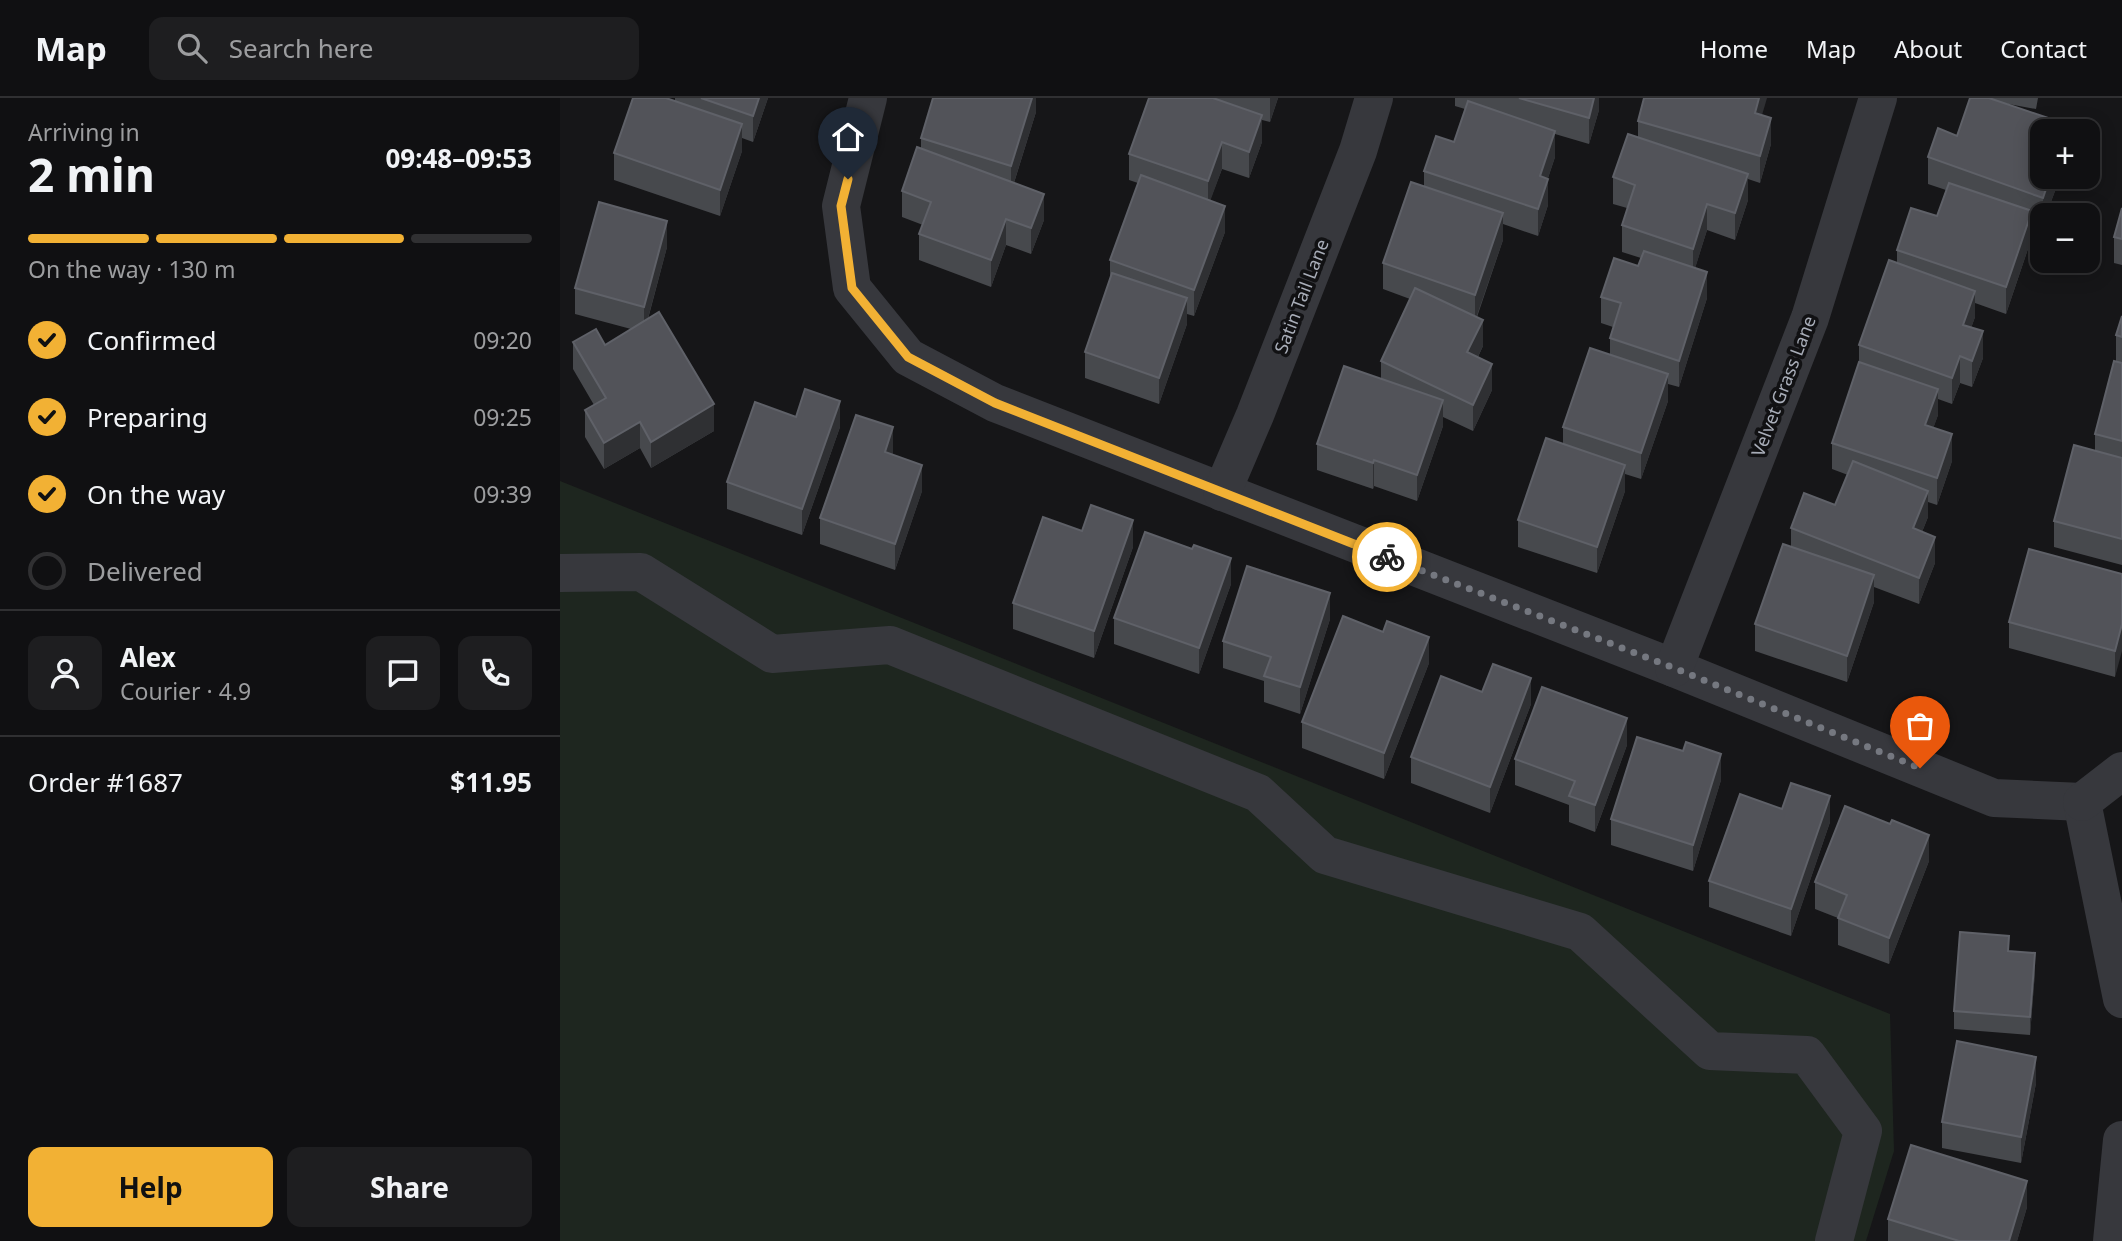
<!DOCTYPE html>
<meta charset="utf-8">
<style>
:root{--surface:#101012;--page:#1e1e20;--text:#f1f3f6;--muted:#9c9d9f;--line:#303032;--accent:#f2b134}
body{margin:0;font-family:"Noto Sans",sans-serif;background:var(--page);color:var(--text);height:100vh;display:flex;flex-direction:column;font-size:26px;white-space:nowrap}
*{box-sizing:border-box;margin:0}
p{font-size:23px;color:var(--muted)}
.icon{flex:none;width:38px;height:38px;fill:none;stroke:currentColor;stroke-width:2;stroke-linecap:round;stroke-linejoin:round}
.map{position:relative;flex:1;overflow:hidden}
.panel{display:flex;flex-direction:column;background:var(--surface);width:560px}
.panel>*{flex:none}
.tools{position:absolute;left:1470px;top:21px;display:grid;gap:14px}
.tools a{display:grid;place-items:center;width:70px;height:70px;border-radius:14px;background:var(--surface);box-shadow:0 4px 18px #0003,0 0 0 2px var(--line);font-size:35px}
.pin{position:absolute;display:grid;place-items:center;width:60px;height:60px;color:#fff;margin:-72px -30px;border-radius:50% 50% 50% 0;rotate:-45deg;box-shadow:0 0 7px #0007}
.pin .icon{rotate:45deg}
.courier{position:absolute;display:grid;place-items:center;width:70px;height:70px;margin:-35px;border:5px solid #f2b134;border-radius:50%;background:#fff;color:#222;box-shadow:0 2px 9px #0007}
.summary em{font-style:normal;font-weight:700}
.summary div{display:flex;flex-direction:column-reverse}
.summary{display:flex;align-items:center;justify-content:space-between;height:119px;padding:0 28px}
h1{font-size:46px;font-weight:700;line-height:52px}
.bar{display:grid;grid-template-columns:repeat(4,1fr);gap:10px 7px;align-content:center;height:84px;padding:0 28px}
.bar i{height:9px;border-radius:5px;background:var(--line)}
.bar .active{background:var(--accent)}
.bar p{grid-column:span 4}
.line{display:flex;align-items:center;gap:18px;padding:0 28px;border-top:2px solid var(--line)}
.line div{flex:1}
.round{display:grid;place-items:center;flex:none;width:74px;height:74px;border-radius:14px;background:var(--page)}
ol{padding:0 28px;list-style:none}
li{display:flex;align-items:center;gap:21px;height:77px}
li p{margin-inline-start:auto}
li .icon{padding:7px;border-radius:50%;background:var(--accent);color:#111;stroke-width:4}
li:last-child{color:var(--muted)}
li i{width:38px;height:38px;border:4px solid var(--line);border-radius:50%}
.primary-button{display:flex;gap:14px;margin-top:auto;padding:14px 28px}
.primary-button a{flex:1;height:80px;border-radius:14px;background:var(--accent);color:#111;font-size:28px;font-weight:700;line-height:80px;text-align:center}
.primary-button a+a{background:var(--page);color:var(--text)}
header{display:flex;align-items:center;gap:42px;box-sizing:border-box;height:98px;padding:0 35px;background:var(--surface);border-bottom:2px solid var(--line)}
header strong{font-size:33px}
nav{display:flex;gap:38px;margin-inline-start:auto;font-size:24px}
.search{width:490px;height:63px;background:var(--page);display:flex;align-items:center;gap:18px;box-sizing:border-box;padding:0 24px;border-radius:14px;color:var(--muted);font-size:26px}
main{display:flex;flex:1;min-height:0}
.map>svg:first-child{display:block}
</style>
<header>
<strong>Map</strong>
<div class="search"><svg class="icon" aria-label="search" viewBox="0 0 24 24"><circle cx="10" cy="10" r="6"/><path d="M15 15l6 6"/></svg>Search here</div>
<nav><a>Home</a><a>Map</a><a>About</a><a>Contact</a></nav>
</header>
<main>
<section class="panel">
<div class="summary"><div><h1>2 min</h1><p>Arriving in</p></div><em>09:48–09:53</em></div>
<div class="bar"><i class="active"></i><i class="active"></i><i class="active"></i><i></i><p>On the way · 130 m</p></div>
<ol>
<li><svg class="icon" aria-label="check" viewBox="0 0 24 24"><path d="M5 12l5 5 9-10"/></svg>Confirmed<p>09:20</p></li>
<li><svg class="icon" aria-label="check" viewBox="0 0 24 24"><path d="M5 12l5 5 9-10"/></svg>Preparing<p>09:25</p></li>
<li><svg class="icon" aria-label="check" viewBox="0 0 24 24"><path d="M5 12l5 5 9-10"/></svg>On the way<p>09:39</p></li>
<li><i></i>Delivered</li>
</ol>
<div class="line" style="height:126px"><a class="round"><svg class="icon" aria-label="person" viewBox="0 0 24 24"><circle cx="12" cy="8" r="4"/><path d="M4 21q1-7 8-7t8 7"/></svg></a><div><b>Alex</b><p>Courier · 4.9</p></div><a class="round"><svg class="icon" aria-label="chat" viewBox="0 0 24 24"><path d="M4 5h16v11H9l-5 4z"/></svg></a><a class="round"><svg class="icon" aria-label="phone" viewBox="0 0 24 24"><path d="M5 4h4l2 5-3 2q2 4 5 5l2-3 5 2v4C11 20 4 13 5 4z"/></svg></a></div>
<div class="line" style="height:91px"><div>Order #1687</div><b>$11.95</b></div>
<div class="primary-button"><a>Help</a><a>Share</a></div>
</section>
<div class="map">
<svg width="1562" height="1143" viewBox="0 0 1562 1143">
<rect width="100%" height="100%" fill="#161618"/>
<!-- green -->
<path fill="#1e261f" d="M0,383L1330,916L1334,1053L1306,1143H0Z"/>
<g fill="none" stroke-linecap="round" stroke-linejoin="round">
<!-- minor -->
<g stroke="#37383d" stroke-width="38">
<path d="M308,0L281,108L292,190L348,259L435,305L1114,570L1434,700L1522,704"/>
<path d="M662,394L695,317L798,53L814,0"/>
<path d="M0,475L81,474L212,556L330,547L698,695L765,757L1020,834L1150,953L1247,957L1303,1033L1274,1143"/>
<path d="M1114,570L1250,220L1318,0"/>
<path d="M1522,704L1562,901"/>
<path d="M1522,704L1562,673"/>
<path d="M1552,1143L1562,1042"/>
</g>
</g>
<!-- wall -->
<g fill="#47494d">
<path d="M115,0H208L193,44L182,40V53L160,118L54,82V55L115,3Z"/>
<path d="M476,0V14L454,85L484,122L471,156L446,147L431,189L359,162V136L363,127L342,119V93L361,51V40Z"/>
<path d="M589,0H718L710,24L702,22V44L689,80L662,71L650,102L665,134L634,218L627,216V226L599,306L525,280V254L550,181V162L578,85L569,82V56Z"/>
<path d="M895,0H1039V12L1029,46L995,36V59L988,80V107L978,138L943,126V142L917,219L923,248L918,259L932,292L913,333L883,319V328L857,403L814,388L813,391L757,372V346L821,280V263L850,201L823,191V165L864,88V73L894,44L905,11L895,8Z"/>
<path d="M1410,0H1478L1476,11L1443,5L1494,33L1482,79H1495V93L1486,117H1482V126L1472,122V139L1446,216L1415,205V219L1411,230L1423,260L1412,289L1400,285L1392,306L1378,301V317L1373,330L1392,363L1377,407L1368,404V419L1362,434L1375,465L1359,506L1314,489V504L1287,584L1195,553V526L1231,448V430L1275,407L1288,377L1272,371V345L1299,265V247L1337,165V152L1377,118L1386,92L1368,86V59L1397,38Z"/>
<path d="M1202,17L1211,46L1200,85L1188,81V102L1175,142L1147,132L1135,170L1147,200L1119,289L1108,286V303L1081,381L1065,376V393L1037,475L958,449V422L1003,346V329L1050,257V240L1053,229L1041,225V199L1078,168L1081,160L1062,154V127L1067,110L1053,106V79L1078,40V23Z"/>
<path d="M1562,110V167L1554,165V139Z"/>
<path d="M107,149L88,221L154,333L91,370L80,350L44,371L25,339V312L34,307L13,271V244L45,247L71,231L15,216V190Z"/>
<path d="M1562,218V467L1494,449V423L1535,352V336L1556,264V237Z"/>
<path d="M236,319L280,329L242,437L167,411V384Z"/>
<path d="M333,355V357L362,393L335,472L260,446V420Z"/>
<path d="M522,433L573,449L534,560L453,531V505Z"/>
<path d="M632,451L671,486L639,576L554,546V520Z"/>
<path d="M1562,476L1555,579L1449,550V524Z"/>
<path d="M770,521L740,616L704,604V583L663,570V543Z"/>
<path d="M869,565L824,681L742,650V624Z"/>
<path d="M922,594L971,606L930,715L851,685V659Z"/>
<path d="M1067,647L1035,734L1009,724V707L955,687V661Z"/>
<path d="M1161,682L1133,773L1051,747V721Z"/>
<path d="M1222,711L1270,724L1231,838L1149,809V783Z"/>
<path d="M1369,763L1329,866L1278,847V820L1255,811V784Z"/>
<path d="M1475,874L1470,937L1394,931V913Z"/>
<path d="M1476,985L1461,1065L1382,1050V1024Z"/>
<path d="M1467,1109L1457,1143H1328V1121Z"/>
</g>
<!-- shaded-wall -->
<g fill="#2f3033">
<path d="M199,0H208L193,44V18Z"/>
<path d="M472,0H476V14L451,94V68Z"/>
<path d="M710,0H718L710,24Z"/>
<path d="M1034,0H1039V12L1029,46V20Z"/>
<path d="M1199,0H1207L1195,41V15Z"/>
<path d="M702,17V44L689,80V54Z"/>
<path d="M1211,20V46L1200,85V58Z"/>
<path d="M182,26V53L160,118V92Z"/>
<path d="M995,33V59L980,104V78Z"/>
<path d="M662,44V71L648,109V83Z"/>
<path d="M1188,76V102L1175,142V115Z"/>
<path d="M1490,79H1495V93L1486,117H1483V100Z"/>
<path d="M988,81V107L978,138V111Z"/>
<path d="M484,96V122L471,156V130Z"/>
<path d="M1147,106V132L1133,177V151Z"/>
<path d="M665,108V134L634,218V192Z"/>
<path d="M1472,113V139L1446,216V189Z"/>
<path d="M943,115V142L915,223V197Z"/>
<path d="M446,121V147L431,189V162Z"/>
<path d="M107,123V149L84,235V209Z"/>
<path d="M1147,174V200L1119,289V263Z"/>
<path d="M1415,193V219L1403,253V227Z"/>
<path d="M627,200V226L599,306V280Z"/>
<path d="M923,222V248L907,281V254Z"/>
<path d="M1423,233V260L1412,289V263Z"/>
<path d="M1400,258V285L1392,306V280Z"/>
<path d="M932,266V292L913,333V307Z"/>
<path d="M1108,276V303L1081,381V355Z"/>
<path d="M1378,291V317L1365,354V327Z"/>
<path d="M883,302V328L857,403V377Z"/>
<path d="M280,303V329L242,437V411Z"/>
<path d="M154,306V333L91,370V344Z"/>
<path d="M80,324V350L44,371V345Z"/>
<path d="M333,329V355L325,380V354Z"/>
<path d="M1392,336V363L1377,407V380Z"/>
<path d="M814,362V388L813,391V365Z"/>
<path d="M362,367V393L335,472V446Z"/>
<path d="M1065,367V393L1037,475V449Z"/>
<path d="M1368,393V419L1353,456V430Z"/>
<path d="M573,422V449L534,560V533Z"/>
<path d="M1375,439V465L1359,506V480Z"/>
<path d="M671,460V486L639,576V550Z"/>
<path d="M1314,477V504L1287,584V558Z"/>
<path d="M770,495V521L740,616V589Z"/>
<path d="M1562,526V553L1555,579V553Z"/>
<path d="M869,539V565L824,681V655Z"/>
<path d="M971,580V606L930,715V689Z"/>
<path d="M1067,620V647L1035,734V707Z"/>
<path d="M1161,656V682L1133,773V747Z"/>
<path d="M1270,698V724L1231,838V811Z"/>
<path d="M1369,737V763L1329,866V840Z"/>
<path d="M1475,855V874L1470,937V919Z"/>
<path d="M1476,959V985L1461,1065V1039Z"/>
<path d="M1467,1083V1109L1457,1143H1449Z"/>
</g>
<!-- building -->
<g fill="#525359" stroke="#5f6168" stroke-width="2">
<path d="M73,0H106L182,26L160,92L54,55Z"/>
<path d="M141,0H199L193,18Z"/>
<path d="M373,0H472L451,68L361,40Z"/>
<path d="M589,0H653L702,17L689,54L662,44L648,83L569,56Z"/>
<path d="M959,0H1034L1029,20Z"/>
<path d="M1084,0H1199L1195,15L1211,20L1200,58L1078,23Z"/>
<path d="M1410,0H1429L1494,22L1491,33H1482V57L1481,61L1482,62V79H1490L1483,100L1368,59L1378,30L1397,38Z"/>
<path d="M908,3L995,33L980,78L988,81L978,111L864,73L876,38L894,44Z"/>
<path d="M1068,36L1188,76L1175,115L1147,106L1133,151L1062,127L1075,87L1053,79Z"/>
<path d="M357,49L484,96L471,130L446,121L431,162L359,136L371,104L342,93Z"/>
<path d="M581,77L665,108L634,192L550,162Z"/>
<path d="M851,84L943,115L915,197L823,165Z"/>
<path d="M1389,85L1472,113L1446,189L1337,152L1351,110L1377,118Z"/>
<path d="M39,104L107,123L84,209L15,190Z"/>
<path d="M1562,110V141L1554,139Z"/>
<path d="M1084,153L1147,174L1119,263L1050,240L1061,205L1041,199L1054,160L1078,168Z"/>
<path d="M1329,162L1415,193L1403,227L1423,233L1412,263L1400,258L1392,280L1299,247Z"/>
<path d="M552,175L627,200L599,280L525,254Z"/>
<path d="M855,190L923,222L907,254L932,266L913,307L821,263Z"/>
<path d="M99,214L154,306L91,344L80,324L44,345L25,312L46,300L13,244L36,231L45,247Z"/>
<path d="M1562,218V239L1556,237Z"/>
<path d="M1030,250L1108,276L1081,355L1003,329Z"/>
<path d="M1554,263L1562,265V343L1535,336Z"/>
<path d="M1299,264L1378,291L1365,327L1392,336L1377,380L1272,345Z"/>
<path d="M784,268L883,302L857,377L814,362L813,365L757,346Z"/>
<path d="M245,291L280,303L242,411L167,384L195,304L236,319Z"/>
<path d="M296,317L333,329L325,354L362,367L335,446L260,420Z"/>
<path d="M986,340L1065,367L1037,449L958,422Z"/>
<path d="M1514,347L1562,360V441L1494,423Z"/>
<path d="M1293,363L1368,393L1353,430L1375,439L1359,480L1231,430L1244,395L1275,407Z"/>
<path d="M531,407L573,422L534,533L453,505L483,419L522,433Z"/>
<path d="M585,434L632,451L634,447L671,460L639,550L554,520Z"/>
<path d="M1223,446L1314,477L1287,558L1195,526Z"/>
<path d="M1469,451L1562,476V526L1555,553L1449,524Z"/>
<path d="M687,468L770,495L740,589L704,578L711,559L663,543Z"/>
<path d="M783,518L823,534L827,523L869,539L824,655L742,624Z"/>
<path d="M933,566L971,580L930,689L851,659L881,578L922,594Z"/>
<path d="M982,589L1067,620L1035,707L1009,698L1015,683L955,661Z"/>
<path d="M1077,639L1123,653L1126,644L1161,656L1133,747L1051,721Z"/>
<path d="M1231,685L1270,698L1231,811L1149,783L1180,696L1222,711Z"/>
<path d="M1285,708L1330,726L1332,722L1369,737L1329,840L1278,820L1287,797L1255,784Z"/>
<path d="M1400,834L1449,838L1448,853L1475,855L1470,919L1394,913Z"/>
<path d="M1397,943L1476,959L1461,1039L1382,1024Z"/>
<path d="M1351,1047L1467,1083L1449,1143H1399L1328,1121Z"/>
</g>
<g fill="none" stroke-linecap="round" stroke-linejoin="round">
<!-- done -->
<path stroke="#757880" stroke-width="7" stroke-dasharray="0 12.6" d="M827,459L1114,570L1360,670"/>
<!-- route -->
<path stroke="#f2b134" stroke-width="9" d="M288,81L281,108L292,190L348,259L435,305L827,459"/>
</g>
<g text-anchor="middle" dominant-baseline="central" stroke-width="7" stroke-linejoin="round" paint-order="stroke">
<!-- street labels -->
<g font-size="18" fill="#a8adb8" stroke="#111113">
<text transform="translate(741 198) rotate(-69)">Satin Tail Lane</text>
<text transform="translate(1223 288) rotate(-69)">Velvet Grass Lane</text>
</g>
</g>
</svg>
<div class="tools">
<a>+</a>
<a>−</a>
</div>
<div class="pin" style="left:1360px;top:670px;background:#ea580c"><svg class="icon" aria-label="bag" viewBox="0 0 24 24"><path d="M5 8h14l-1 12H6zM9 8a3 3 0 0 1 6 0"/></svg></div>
<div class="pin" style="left:288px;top:81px;background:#1f2937"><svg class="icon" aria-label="home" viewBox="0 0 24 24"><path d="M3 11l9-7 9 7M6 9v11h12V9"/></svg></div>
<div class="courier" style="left:827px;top:459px"><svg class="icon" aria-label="bike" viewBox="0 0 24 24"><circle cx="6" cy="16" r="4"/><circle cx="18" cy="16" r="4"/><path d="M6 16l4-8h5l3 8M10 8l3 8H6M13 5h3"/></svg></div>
</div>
</main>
